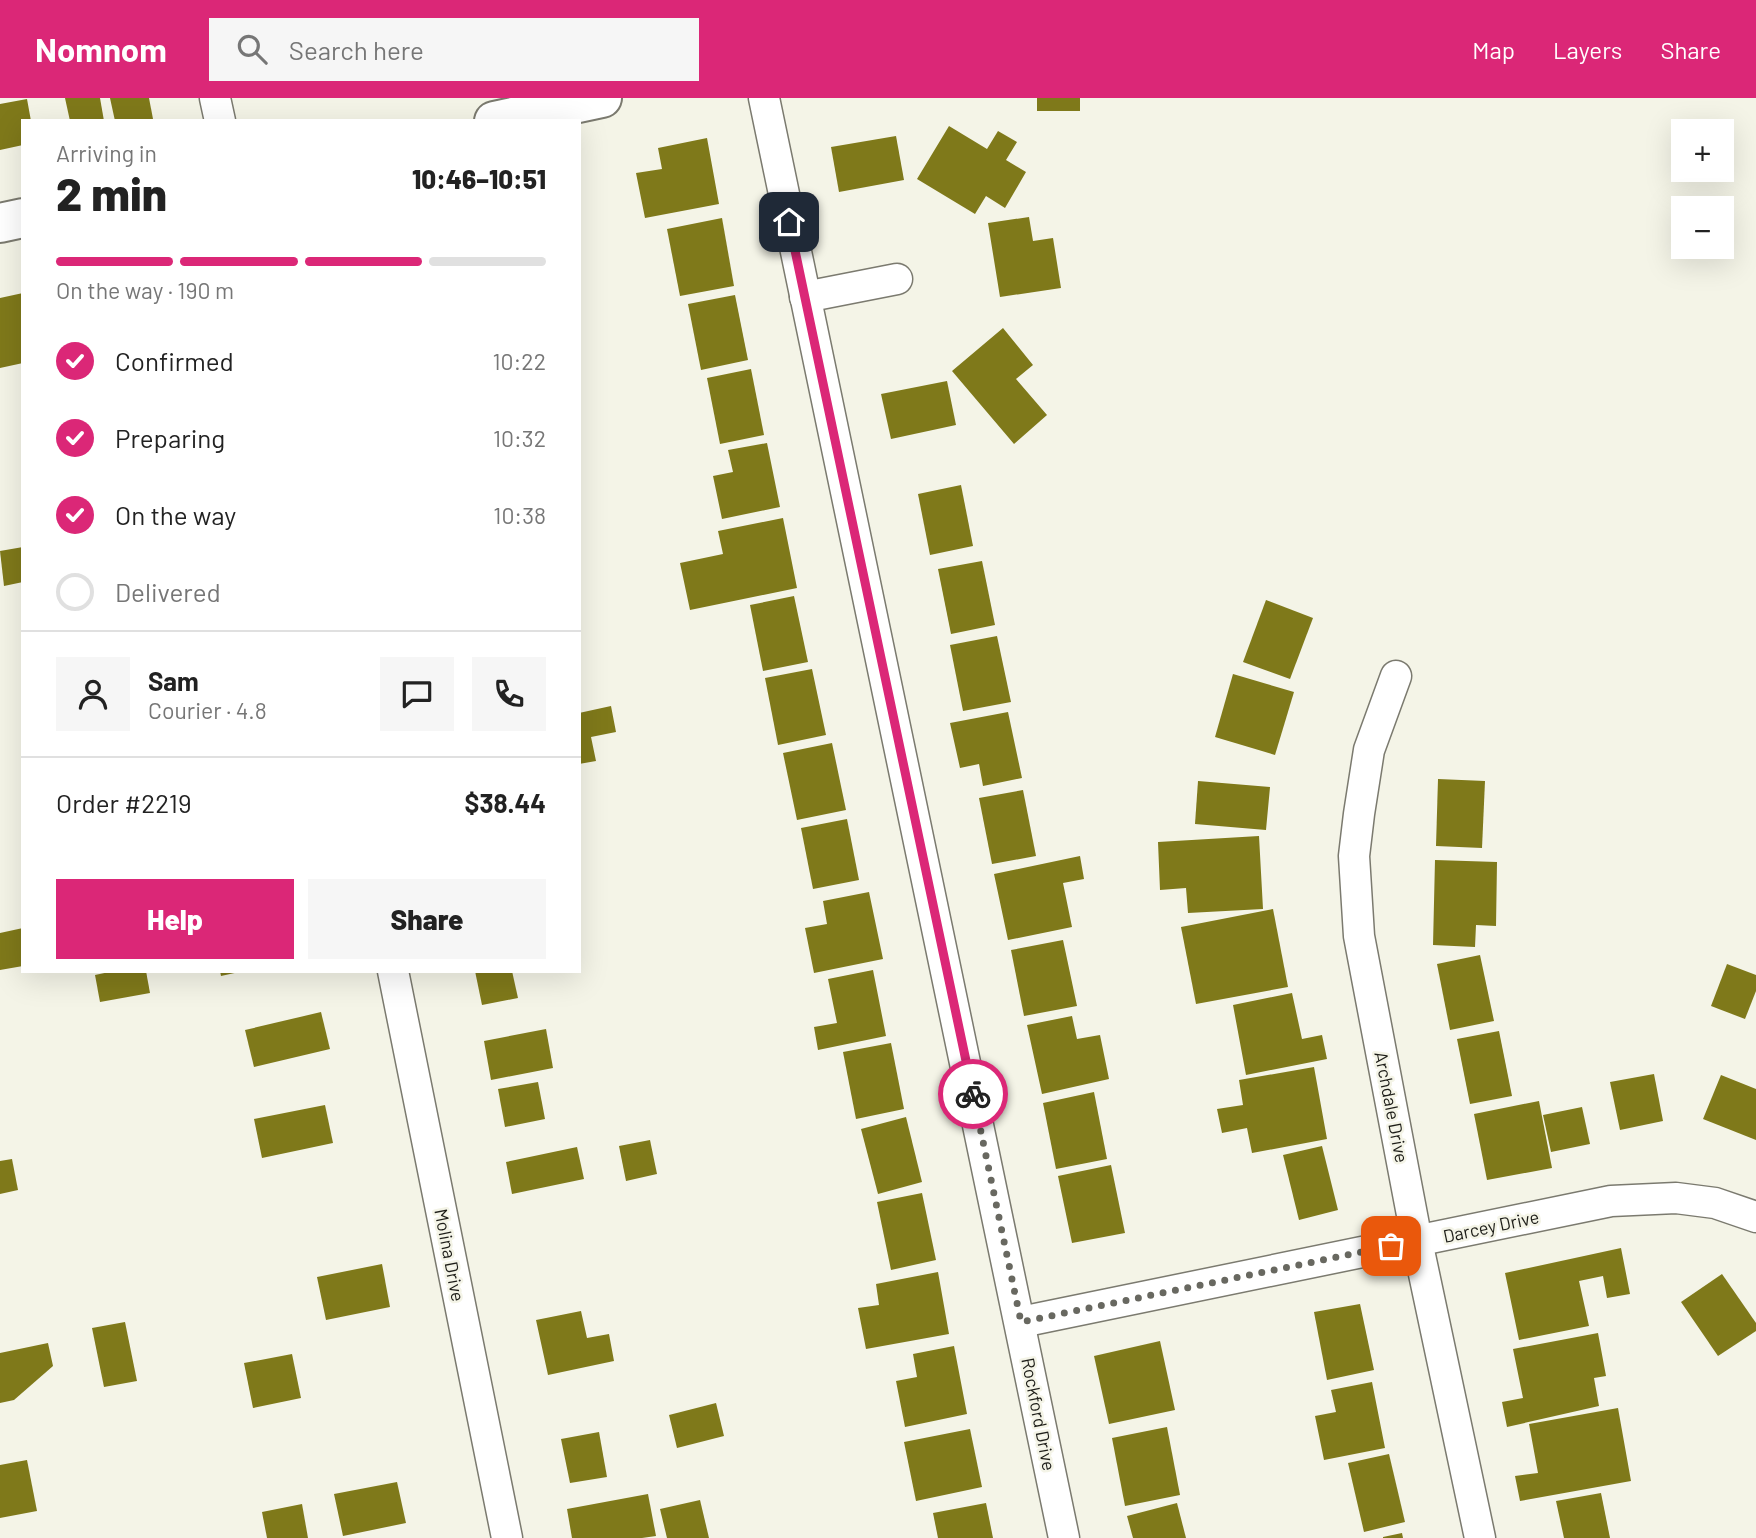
<!DOCTYPE html>
<meta charset="utf-8">
<style>
:root{--surface:#fff;--page:#f6f6f6;--text:#222;--muted:#767676;--line:#e0e0e0;--accent:#db2777}
body{margin:0;font-family:Barlow,sans-serif;background:var(--page);color:var(--text);height:100vh;display:flex;flex-direction:column;font-size:26px;white-space:nowrap}
*{box-sizing:border-box;margin:0}
p{font-size:23px;color:var(--muted)}
.icon{flex:none;width:38px;height:38px;fill:none;stroke:currentColor;stroke-width:2;stroke-linecap:round;stroke-linejoin:round}
.map{position:relative;flex:1;overflow:hidden}
.side{position:absolute;left:21px;top:21px;width:560px;height:854px;display:flex;flex-direction:column;background:var(--surface);border-radius:0px;box-shadow:0 7px 28px #0002}
.side>*{flex:none}
.fabs{position:absolute;left:1671px;top:21px;display:grid;gap:14px}
.fabs a{display:grid;place-items:center;width:63px;height:63px;border-radius:0px;background:var(--surface);box-shadow:0 7px 28px #0002;font-size:35px}
.pin{position:absolute;display:grid;place-items:center;width:60px;height:60px;color:#fff;margin:-30px;border-radius:14px;box-shadow:0 4px 10px #0006}
.courier{position:absolute;display:grid;place-items:center;width:70px;height:70px;margin:-35px;border:5px solid #db2777;border-radius:50%;background:#fff;color:#222;box-shadow:0 2px 9px #0007}
.summary em{font-style:normal;font-weight:800}
.summary div{display:flex;flex-direction:column-reverse}
.summary{display:flex;align-items:center;justify-content:space-between;height:119px;padding:0 35px}
h1{font-size:46px;font-weight:800;line-height:52px}
.bar{display:grid;grid-template-columns:repeat(4,1fr);gap:10px 7px;align-content:center;height:84px;padding:0 35px}
.bar i{height:9px;border-radius:5px;background:var(--line)}
.bar .current{background:var(--accent)}
.bar p{grid-column:span 4}
.line{display:flex;align-items:center;gap:18px;padding:0 35px;border-top:2px solid var(--line)}
.line div{flex:1}
.round{display:grid;place-items:center;flex:none;width:74px;height:74px;border-radius:0px;background:var(--page)}
ol{padding:0 35px;list-style:none}
li{display:flex;align-items:center;gap:21px;height:77px}
li p{margin-inline-start:auto}
li .icon{padding:7px;border-radius:50%;background:var(--accent);color:#fff;stroke-width:4}
li:last-child{color:var(--muted)}
li i{width:38px;height:38px;border:4px solid var(--line);border-radius:50%}
.primary-button{display:flex;gap:14px;margin-top:auto;padding:14px 35px}
.primary-button a{flex:1;height:80px;border-radius:0px;background:var(--accent);color:#fff;font-size:28px;font-weight:800;line-height:80px;text-align:center}
.primary-button a+a{background:var(--page);color:var(--text)}
header{display:flex;align-items:center;gap:42px;box-sizing:border-box;height:98px;padding:0 35px;background:var(--accent);color:#fff}
header strong{font-size:33px}
nav{display:flex;gap:38px;margin-inline-start:auto;font-size:24px}
.search{width:490px;height:63px;background:var(--page);display:flex;align-items:center;gap:18px;box-sizing:border-box;padding:0 24px;border-radius:0px;color:var(--muted);font-size:26px}
.map>svg:first-child{display:block}
</style>
<header>
<strong>Nomnom</strong>
<div class="search"><svg class="icon" aria-label="search" viewBox="0 0 24 24"><circle cx="10" cy="10" r="6"/><path d="M15 15l6 6"/></svg>Search here</div>
<nav><a>Map</a><a>Layers</a><a>Share</a></nav>
</header>
<div class="map">
<svg width="1756" height="1440" viewBox="0 0 1756 1440">
<rect width="100%" height="100%" fill="#f4f4e7"/>
<!-- building -->
<g fill="#7f791a">
<path d="M65,0H100L104,23H70Z"/>
<path d="M110,0H149L153,21L115,23Z"/>
<rect x="1037" y="0" width="43" height="13"/>
<path d="M27,1L31,23H23V47L0,52V6Z"/>
<path d="M949,28L987,51L998,33L1017,44L1006,62L1026,74L1005,110L986,98L975,116L917,81Z"/>
<path d="M896,38L904,82L839,94L831,49Z"/>
<path d="M707,40L719,106L645,120L636,75L662,71L658,50Z"/>
<path d="M1029,119L1033,143L1053,140L1061,190L1000,199L988,125Z"/>
<path d="M722,120L734,188L680,198L667,131Z"/>
<path d="M23,195V265L0,270V200Z"/>
<path d="M735,197L748,262L701,272L688,206Z"/>
<path d="M1003,230L1033,267L1016,281L1047,317L1014,346L952,273Z"/>
<path d="M751,271L764,337L720,346L707,280Z"/>
<path d="M947,283L956,327L891,341L881,296Z"/>
<path d="M767,345L780,409L722,421L713,378L733,374L728,352Z"/>
<path d="M961,387L973,448L930,457L918,396Z"/>
<path d="M783,420L797,490L690,512L680,465L723,456L718,433Z"/>
<path d="M23,449V484L4,488L0,453Z"/>
<path d="M982,463L995,527L951,536L938,471Z"/>
<path d="M794,498L808,564L763,573L750,507Z"/>
<path d="M1266,502L1313,520L1290,581L1243,564Z"/>
<path d="M997,538L1011,604L963,613L950,547Z"/>
<path d="M812,571L826,637L778,647L765,580Z"/>
<path d="M1233,576L1294,594L1275,657L1215,639Z"/>
<path d="M611,608L616,634L591,639L596,663L579,666V615Z"/>
<path d="M1008,614L1022,680L983,688L979,666L960,670L950,625Z"/>
<path d="M832,645L846,712L797,722L783,655Z"/>
<path d="M1438,681L1485,683L1482,750L1436,748Z"/>
<path d="M1198,683L1270,689L1266,732L1195,726Z"/>
<path d="M1023,692L1036,758L992,766L979,700Z"/>
<path d="M847,721L859,782L813,791L801,730Z"/>
<path d="M1259,738L1263,811L1188,815L1186,790L1160,792L1158,744Z"/>
<path d="M1080,758L1084,781L1063,785L1072,829L1008,842L994,776Z"/>
<path d="M1435,762L1497,764L1496,828L1476,827L1475,849L1433,847Z"/>
<path d="M869,794L883,861L814,875L805,830L827,826L823,803Z"/>
<path d="M1273,811L1288,889L1196,906L1181,829Z"/>
<path d="M23,830V868L0,872V835Z"/>
<path d="M1063,842L1077,908L1024,918L1011,852Z"/>
<path d="M1480,857L1494,923L1450,932L1437,866Z"/>
<path d="M1727,866L1756,877V893L1745,921L1711,908Z"/>
<path d="M873,872L886,938L818,952L814,929L837,925L828,881Z"/>
<path d="M114,873H146L150,895L100,904L95,877Z"/>
<path d="M220,873H238L239,874L221,878Z"/>
<path d="M475,873H512L518,900L482,907Z"/>
<path d="M1292,895L1302,941L1322,937L1327,961L1246,977L1233,907Z"/>
<path d="M321,914L330,951L254,969L245,932Z"/>
<path d="M1072,918L1077,941L1100,937L1109,981L1042,996L1027,927Z"/>
<path d="M546,931L553,970L491,982L484,943Z"/>
<path d="M1499,933L1512,998L1470,1006L1457,941Z"/>
<path d="M891,945L904,1011L856,1021L843,954Z"/>
<path d="M1314,969L1327,1041L1252,1055L1247,1030L1222,1035L1217,1011L1243,1007L1239,982Z"/>
<path d="M1654,976L1663,1023L1620,1032L1610,984Z"/>
<path d="M1721,977L1756,991V1042L1703,1021Z"/>
<path d="M538,984L545,1021L505,1029L498,991Z"/>
<path d="M1094,994L1107,1061L1056,1071L1043,1005Z"/>
<path d="M1539,1003L1552,1070L1487,1082L1474,1016Z"/>
<path d="M325,1007L333,1045L262,1060L254,1021Z"/>
<path d="M1582,1009L1590,1046L1551,1054L1543,1017Z"/>
<path d="M906,1019L922,1084L878,1096L861,1031Z"/>
<path d="M650,1042L657,1076L626,1083L619,1048Z"/>
<path d="M1322,1048L1338,1112L1299,1122L1283,1057Z"/>
<path d="M577,1049L584,1081L512,1096L506,1064Z"/>
<path d="M12,1061L18,1092L0,1096V1063Z"/>
<path d="M1111,1067L1125,1135L1072,1145L1058,1078Z"/>
<path d="M922,1095L936,1162L891,1172L877,1104Z"/>
<path d="M1621,1150L1630,1196L1607,1200L1603,1178L1579,1183L1589,1228L1519,1242L1505,1175Z"/>
<path d="M382,1166L390,1209L326,1222L317,1179Z"/>
<path d="M938,1174L949,1236L866,1251L858,1210L879,1207L876,1186Z"/>
<path d="M1722,1176L1756,1225V1233L1718,1258L1681,1204Z"/>
<path d="M1360,1206L1374,1272L1327,1282L1314,1214Z"/>
<path d="M581,1213L587,1240L609,1236L614,1263L548,1277L536,1222Z"/>
<path d="M125,1224L137,1283L104,1289L92,1230Z"/>
<path d="M1598,1235L1606,1278L1594,1280L1599,1308L1507,1329L1502,1304L1523,1300L1513,1251Z"/>
<path d="M1160,1243L1175,1312L1109,1326L1094,1258Z"/>
<path d="M48,1245L53,1268L14,1302L0,1305V1255Z"/>
<path d="M954,1248L967,1316L905,1329L896,1283L917,1279L913,1256Z"/>
<path d="M292,1256L301,1300L253,1310L244,1265Z"/>
<path d="M1372,1284L1385,1350L1324,1362L1315,1318L1336,1314L1331,1292Z"/>
<path d="M716,1305L724,1338L677,1350L669,1317Z"/>
<path d="M1618,1310L1631,1383L1520,1403L1515,1378L1538,1375L1529,1326Z"/>
<path d="M1167,1329L1180,1397L1125,1408L1112,1340Z"/>
<path d="M970,1331L982,1389L916,1403L904,1344Z"/>
<path d="M599,1334L607,1379L570,1385L561,1341Z"/>
<path d="M1389,1356L1405,1424L1364,1434L1348,1365Z"/>
<path d="M27,1362L37,1413L0,1420V1367Z"/>
<path d="M397,1384L406,1425L343,1438L334,1396Z"/>
<path d="M1601,1395L1610,1440H1564L1556,1403Z"/>
<path d="M648,1396L656,1438L642,1440H572L567,1411Z"/>
<path d="M700,1402L709,1440H667L660,1411Z"/>
<path d="M986,1405L993,1440H938L933,1415Z"/>
<path d="M1177,1405L1186,1440H1133L1127,1418Z"/>
<path d="M302,1406L308,1440H267L262,1414Z"/>
<path d="M1402,1435L1403,1440H1383V1439Z"/>
</g>
<g fill="none" stroke-linecap="round" stroke-linejoin="round">
<defs>
<g id="street">
<path d="M215,0L220,23"/>
<path d="M764,0L1064,1440"/>
<path d="M805,199L897,181"/>
<path d="M1396,578L1369,652L1359,716L1354,758L1359,838L1417,1143L1480,1440"/>
<path d="M393,873L507,1440"/>
<path d="M1021,1224L1611,1103L1676,1100L1715,1105L1756,1119"/>
</g>
<g id="secondary">
<path d="M494,23L602,0"/>
<path d="M0,125L23,120"/>
</g>
</defs>
<!-- street casing -->
<use href="#street" stroke="#7b7a6f" stroke-width="33"/>
<!-- secondary casing -->
<use href="#secondary" stroke="#7b7a6f" stroke-width="42"/>
<!-- street -->
<use href="#street" stroke="#fff" stroke-width="30"/>
<!-- secondary -->
<use href="#secondary" stroke="#fff" stroke-width="38"/>
</g>
<g fill="none" stroke-linecap="round" stroke-linejoin="round">
<!-- done -->
<path stroke="#686860" stroke-width="7" stroke-dasharray="0 12.6" d="M973,996L1021,1224L1391,1148"/>
<!-- route -->
<path stroke="#db2777" stroke-width="9" d="M789,124L973,996"/>
</g>
<g text-anchor="middle" dominant-baseline="central" stroke-width="5" stroke-linejoin="round" paint-order="stroke">
<!-- street labels -->
<g font-size="18" fill="#1d1d18" stroke="#f4f4e7">
<text transform="translate(1392 1009) rotate(79)">Archdale Drive</text>
<text transform="translate(1491 1128) rotate(-12)">Darcey Drive</text>
<text transform="translate(450 1157) rotate(79)">Molina Drive</text>
<text transform="translate(1039 1316) rotate(79)">Rockford Drive</text>
</g>
</g>
</svg>
<div class="fabs">
<a>+</a>
<a>−</a>
</div>
<div class="pin" style="left:1391px;top:1148px;background:#ea580c"><svg class="icon" aria-label="bag" viewBox="0 0 24 24"><path d="M5 8h14l-1 12H6zM9 8a3 3 0 0 1 6 0"/></svg></div>
<div class="pin" style="left:789px;top:124px;background:#1f2937"><svg class="icon" aria-label="home" viewBox="0 0 24 24"><path d="M3 11l9-7 9 7M6 9v11h12V9"/></svg></div>
<div class="courier" style="left:973px;top:996px"><svg class="icon" aria-label="bike" viewBox="0 0 24 24"><circle cx="6" cy="16" r="4"/><circle cx="18" cy="16" r="4"/><path d="M6 16l4-8h5l3 8M10 8l3 8H6M13 5h3"/></svg></div>
<section class="side">
<div class="summary"><div><h1>2 min</h1><p>Arriving in</p></div><em>10:46–10:51</em></div>
<div class="bar"><i class="current"></i><i class="current"></i><i class="current"></i><i></i><p>On the way · 190 m</p></div>
<ol>
<li><svg class="icon" aria-label="check" viewBox="0 0 24 24"><path d="M5 12l5 5 9-10"/></svg>Confirmed<p>10:22</p></li>
<li><svg class="icon" aria-label="check" viewBox="0 0 24 24"><path d="M5 12l5 5 9-10"/></svg>Preparing<p>10:32</p></li>
<li><svg class="icon" aria-label="check" viewBox="0 0 24 24"><path d="M5 12l5 5 9-10"/></svg>On the way<p>10:38</p></li>
<li><i></i>Delivered</li>
</ol>
<div class="line" style="height:126px"><a class="round"><svg class="icon" aria-label="person" viewBox="0 0 24 24"><circle cx="12" cy="8" r="4"/><path d="M4 21q1-7 8-7t8 7"/></svg></a><div><b>Sam</b><p>Courier · 4.8</p></div><a class="round"><svg class="icon" aria-label="chat" viewBox="0 0 24 24"><path d="M4 5h16v11H9l-5 4z"/></svg></a><a class="round"><svg class="icon" aria-label="phone" viewBox="0 0 24 24"><path d="M5 4h4l2 5-3 2q2 4 5 5l2-3 5 2v4C11 20 4 13 5 4z"/></svg></a></div>
<div class="line" style="height:91px"><div>Order #2219</div><b>$38.44</b></div>
<div class="primary-button"><a>Help</a><a>Share</a></div>
</section>
</div>
